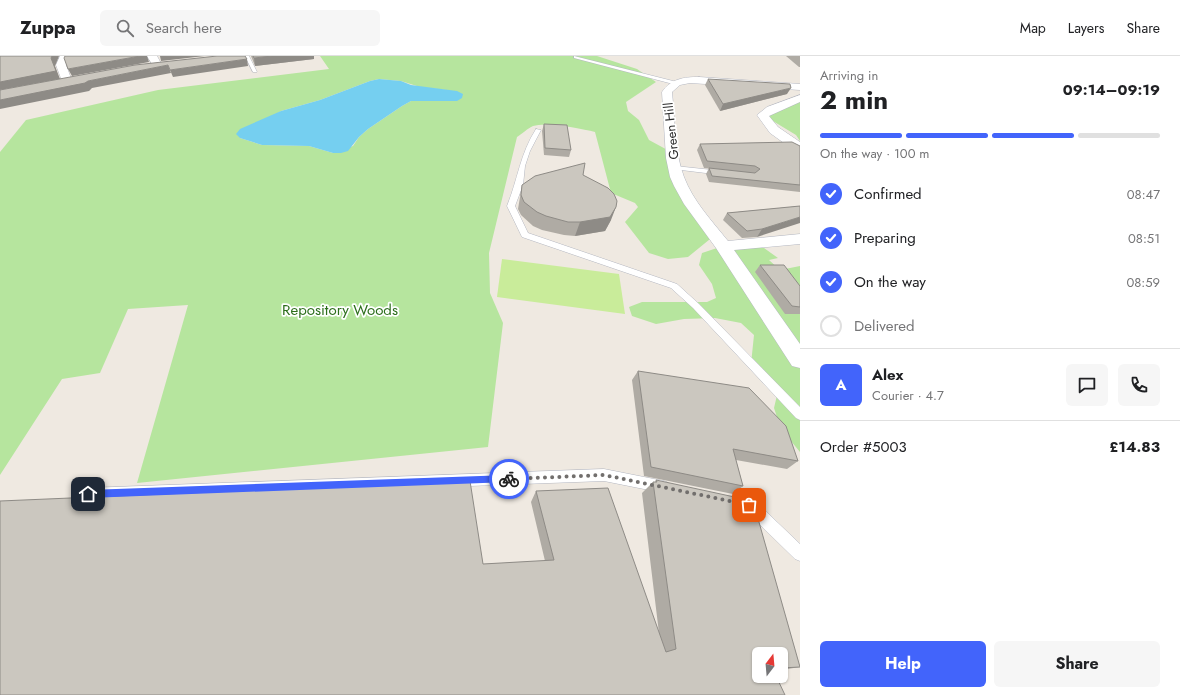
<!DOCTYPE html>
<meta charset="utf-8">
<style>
:root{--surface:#fff;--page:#f6f6f6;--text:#202124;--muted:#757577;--line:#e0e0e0;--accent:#4264fb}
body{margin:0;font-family:Jost,sans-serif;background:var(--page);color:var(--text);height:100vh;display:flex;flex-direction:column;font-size:15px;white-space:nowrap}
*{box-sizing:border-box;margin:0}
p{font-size:13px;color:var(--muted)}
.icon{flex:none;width:22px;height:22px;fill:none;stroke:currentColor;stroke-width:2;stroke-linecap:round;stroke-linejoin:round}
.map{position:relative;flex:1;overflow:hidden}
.drawer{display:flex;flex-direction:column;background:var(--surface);width:380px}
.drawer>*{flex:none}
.needle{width:26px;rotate:16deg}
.fabs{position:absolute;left:752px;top:591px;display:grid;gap:8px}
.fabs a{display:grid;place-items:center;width:36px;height:36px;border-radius:6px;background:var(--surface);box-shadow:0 1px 3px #0004;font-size:20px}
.pin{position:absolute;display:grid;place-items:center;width:34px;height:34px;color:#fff;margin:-17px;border-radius:8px;box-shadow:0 2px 6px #0006}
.courier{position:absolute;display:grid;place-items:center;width:40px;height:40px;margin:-20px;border:3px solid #4264fb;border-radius:50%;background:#fff;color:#222;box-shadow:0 1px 5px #0007}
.summary em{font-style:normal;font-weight:700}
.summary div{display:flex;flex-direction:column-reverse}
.summary{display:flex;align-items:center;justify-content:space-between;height:68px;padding:0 20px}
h1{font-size:26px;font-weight:700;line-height:30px}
.bar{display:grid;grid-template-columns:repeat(4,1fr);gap:6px 4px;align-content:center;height:48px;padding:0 20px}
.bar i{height:5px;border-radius:3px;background:var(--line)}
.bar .on{background:var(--accent)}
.bar p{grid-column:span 4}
.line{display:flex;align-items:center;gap:10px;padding:0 20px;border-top:1px solid var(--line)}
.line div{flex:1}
.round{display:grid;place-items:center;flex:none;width:42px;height:42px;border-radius:6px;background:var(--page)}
ol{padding:0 20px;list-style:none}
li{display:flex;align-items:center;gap:12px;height:44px}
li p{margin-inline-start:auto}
li .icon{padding:4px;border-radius:50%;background:var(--accent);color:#fff;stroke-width:4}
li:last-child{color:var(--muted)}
li i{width:22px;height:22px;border:2px solid var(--line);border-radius:50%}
.cta{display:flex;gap:8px;margin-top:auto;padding:8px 20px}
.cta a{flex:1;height:46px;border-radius:6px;background:var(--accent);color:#fff;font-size:16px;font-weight:700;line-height:46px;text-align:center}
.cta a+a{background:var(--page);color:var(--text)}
header{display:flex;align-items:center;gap:24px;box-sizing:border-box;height:56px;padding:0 20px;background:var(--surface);border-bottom:1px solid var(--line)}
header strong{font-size:19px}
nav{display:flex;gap:22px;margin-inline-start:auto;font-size:14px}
.search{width:280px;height:36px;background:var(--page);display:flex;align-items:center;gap:10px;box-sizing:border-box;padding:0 14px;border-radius:6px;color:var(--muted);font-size:15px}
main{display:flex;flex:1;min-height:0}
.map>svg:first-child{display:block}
</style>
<header>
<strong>Zuppa</strong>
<div class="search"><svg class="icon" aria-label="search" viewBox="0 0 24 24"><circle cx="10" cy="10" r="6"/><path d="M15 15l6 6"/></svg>Search here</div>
<nav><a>Map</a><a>Layers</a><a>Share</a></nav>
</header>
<main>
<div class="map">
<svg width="800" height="639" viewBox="0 0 800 639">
<rect width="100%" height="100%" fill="#efe9e1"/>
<!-- green -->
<g fill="#b6e59e" fill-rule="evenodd">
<path d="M320,0H597L637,13L656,26L626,46L628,55L639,64L649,84L673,97L674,105L715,179L688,201L668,203L649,197L625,166L638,151L635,147L611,137L595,76C580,72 547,66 533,70C528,72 522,78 517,81L489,197L490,237L503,267L488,391L137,427L188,249L128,253L100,317L62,323L0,419V96L26,64L158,34L329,13ZM379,23L401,25L420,31L446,34L421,45H411L402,50L368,73L359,81L353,90L333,97L309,90L262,89L240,82L281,55L320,44L370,25Z"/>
<path d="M793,46H800V85L796,79L763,59Z"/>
<path d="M745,188L764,192L778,202L769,204L780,214L800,210V396L781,373L774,352L778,335L751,308L754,279L741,267L715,262L684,263L656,268L632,260L629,251L642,246H707L716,242L712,228L699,209L702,197L717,192Z"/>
</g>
<!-- pitch -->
<path fill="#c9ec9a" d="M502,203L619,218L625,258L497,241Z"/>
<!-- water -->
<path fill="#75cff0" d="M379,23L401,25L411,29L457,35L463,38L462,42L457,45H411L402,50L368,73L359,81L348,95L341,97H333L309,90L262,89L240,82L236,78L240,73L281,55L320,44L370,25Z"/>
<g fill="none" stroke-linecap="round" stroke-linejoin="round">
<defs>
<g id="lane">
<path d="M245,0H249L257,16H253Z"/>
<path d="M574,0L677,26L678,27L673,28L574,2Z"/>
<path d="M536,73L541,74L530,95L525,110L523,129L515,150L528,177L677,228L699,248L800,351V364L796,362L693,252L671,232L522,181L507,150C518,123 520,98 536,73Z"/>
<path d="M675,110L722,115L726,117L722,119L673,113L672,112Z"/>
<path d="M604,413L664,425L669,427L671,431L669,435L664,437L604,425L88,444L83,442L81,438L83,434L88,432Z"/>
<path d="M745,442L754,444L800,488V505L795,503L745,454L740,453L738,448L740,443Z"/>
</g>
<g id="street">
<path d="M60,0H70L66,9L72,25L71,27H63L62,25L56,9Z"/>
<path d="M147,0H157L162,9L160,11H154Z"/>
<path d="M699,21L800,28V34L690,27L680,29L672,36C675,64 674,95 684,121C693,145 712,165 728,185L800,178V188L734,194L800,288V312L792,310L716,192L684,148L674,130L670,121L666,102L662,36C671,23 683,21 699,21Z"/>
<path d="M800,39V46L769,60L778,71L800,86V96L795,95L770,77L757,59L767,51Z"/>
</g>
</defs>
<!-- lane casing -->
<use href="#lane" stroke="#b4b7c1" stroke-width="1"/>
<!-- street casing -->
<use href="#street" stroke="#b4b7c1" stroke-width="1"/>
<!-- lane -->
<use href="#lane" fill="#fff" fill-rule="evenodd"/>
<!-- street -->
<use href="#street" fill="#fff" fill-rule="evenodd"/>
</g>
<!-- wall -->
<g fill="#afaba4">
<path d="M251,0H314V3L255,10Z"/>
<path d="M786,0H800V11H799Z"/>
<path d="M708,23L787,38L720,55L705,29Z"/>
<path d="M544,68L571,94L569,101L544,99L542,75Z"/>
<path d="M700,88L800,90V136L709,126L706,118L709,112L752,117L704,112L697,94Z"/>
<path d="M522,129L611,164L605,175L575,180L564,179L542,174L533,170L521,159L518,153Z"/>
<path d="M800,150L757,181L742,182L723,164L727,157Z"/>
<path d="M760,209L800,230V258H785L755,216Z"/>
<path d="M638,315L798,405L787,413L736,404L743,430L733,438L644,420L632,324Z"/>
<path d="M656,424L800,611L781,614V598H759L0,639L483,508L545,505L531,446L536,435L659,577L642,437L653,426H655Z"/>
</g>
<!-- shaded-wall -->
<g fill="#8e8b86">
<path d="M52,0H59L55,10L60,23L0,34V26Z"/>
<path d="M140,0H147L149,6L72,20L68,13Z"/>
<path d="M160,0H205L161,5Z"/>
<path d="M272,0H314V3L255,10L254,2Z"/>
<path d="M247,3L248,10L173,21L170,14Z"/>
<path d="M168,9L171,17L92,32L89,35L0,53V44L88,25Z"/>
<path d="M791,32L787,38L720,55L723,48Z"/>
<path d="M616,151L611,164L605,175L575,180L580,166Z"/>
<path d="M800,161V167L757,181L762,173Z"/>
</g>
<!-- building -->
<g fill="#cbc7bf" stroke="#8e8b86">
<path d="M0,0H52L51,2L56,15L0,26Z"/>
<path d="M65,0H140L68,13L64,2Z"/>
<path d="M217,0H245L247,3L170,14L168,9L88,25L85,27L0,44V34L135,9Z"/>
<path d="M253,0H272L254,2Z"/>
<path d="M708,23L790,28L791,32L723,48Z"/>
<path d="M544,68L567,69L571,94L545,92Z"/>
<path d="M792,86L800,90V129L712,120L709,112L755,117L760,113L755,110L707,105L700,88Z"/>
<path d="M585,107L583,119L608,132L614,138L617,145L616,151L610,161L580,166H568L546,160L537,156L524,146L521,139L522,129L535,120Z"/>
<path d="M800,150V161L762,173L747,175L727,157Z"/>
<path d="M760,209H784L800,230V251L792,250Z"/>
<path d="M638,315L749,332L786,370L798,405L733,393L743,430L651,411Z"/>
<path d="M656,424L753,445L800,611L781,612V598H759V620H776L785,639H0V445L470,425L483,508L554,504L536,435L608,432L666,596L676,593L653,426H657Z"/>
</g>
<!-- route -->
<path fill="#4264fb" d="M509,419L513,423L509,426L88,442L84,438L88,434Z"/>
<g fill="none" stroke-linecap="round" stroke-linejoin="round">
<!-- done -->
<path stroke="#726f6d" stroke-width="4" stroke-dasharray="0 7.2" d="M509,423L604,419L749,449"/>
</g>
<g text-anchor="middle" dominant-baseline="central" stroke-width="3.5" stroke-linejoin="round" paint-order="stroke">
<!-- far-street labels -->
<g font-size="13" fill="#2e2e2e" stroke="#fff">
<text transform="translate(671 75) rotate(-96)">Green Hill</text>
</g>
<!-- park labels -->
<g font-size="15" fill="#2c6e1b" stroke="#fff">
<text x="340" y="254">Repository Woods</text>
</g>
</g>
</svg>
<div class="fabs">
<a><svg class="needle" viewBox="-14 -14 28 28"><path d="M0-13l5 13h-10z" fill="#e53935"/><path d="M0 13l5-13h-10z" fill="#757577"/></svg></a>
</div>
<div class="pin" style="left:749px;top:449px;background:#ea580c"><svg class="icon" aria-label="bag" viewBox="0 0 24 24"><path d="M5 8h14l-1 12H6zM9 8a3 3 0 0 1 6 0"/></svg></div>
<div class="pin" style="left:88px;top:438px;background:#1f2937"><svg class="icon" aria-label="home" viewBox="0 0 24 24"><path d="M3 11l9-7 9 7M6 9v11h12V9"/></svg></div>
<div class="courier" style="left:509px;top:423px"><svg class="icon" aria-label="bike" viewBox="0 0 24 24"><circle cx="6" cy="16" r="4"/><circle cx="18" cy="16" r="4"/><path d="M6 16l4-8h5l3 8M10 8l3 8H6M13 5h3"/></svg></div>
</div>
<section class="drawer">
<div class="summary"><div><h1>2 min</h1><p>Arriving in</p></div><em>09:14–09:19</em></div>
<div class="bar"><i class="on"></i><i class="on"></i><i class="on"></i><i></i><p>On the way · 100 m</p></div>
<ol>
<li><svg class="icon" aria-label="check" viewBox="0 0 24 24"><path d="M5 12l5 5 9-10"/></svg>Confirmed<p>08:47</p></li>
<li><svg class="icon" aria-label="check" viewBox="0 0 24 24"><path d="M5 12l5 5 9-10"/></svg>Preparing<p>08:51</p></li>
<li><svg class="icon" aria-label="check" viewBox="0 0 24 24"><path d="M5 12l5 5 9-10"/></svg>On the way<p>08:59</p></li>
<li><i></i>Delivered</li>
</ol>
<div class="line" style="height:72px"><b class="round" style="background:var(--accent);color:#fff">A</b><div><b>Alex</b><p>Courier · 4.7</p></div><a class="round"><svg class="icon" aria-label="chat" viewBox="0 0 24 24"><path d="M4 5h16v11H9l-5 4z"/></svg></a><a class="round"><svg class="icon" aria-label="phone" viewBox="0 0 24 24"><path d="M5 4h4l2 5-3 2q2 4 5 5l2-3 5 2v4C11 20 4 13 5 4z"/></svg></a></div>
<div class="line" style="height:52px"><div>Order #5003</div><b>£14.83</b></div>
<div class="cta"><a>Help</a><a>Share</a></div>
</section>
</main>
